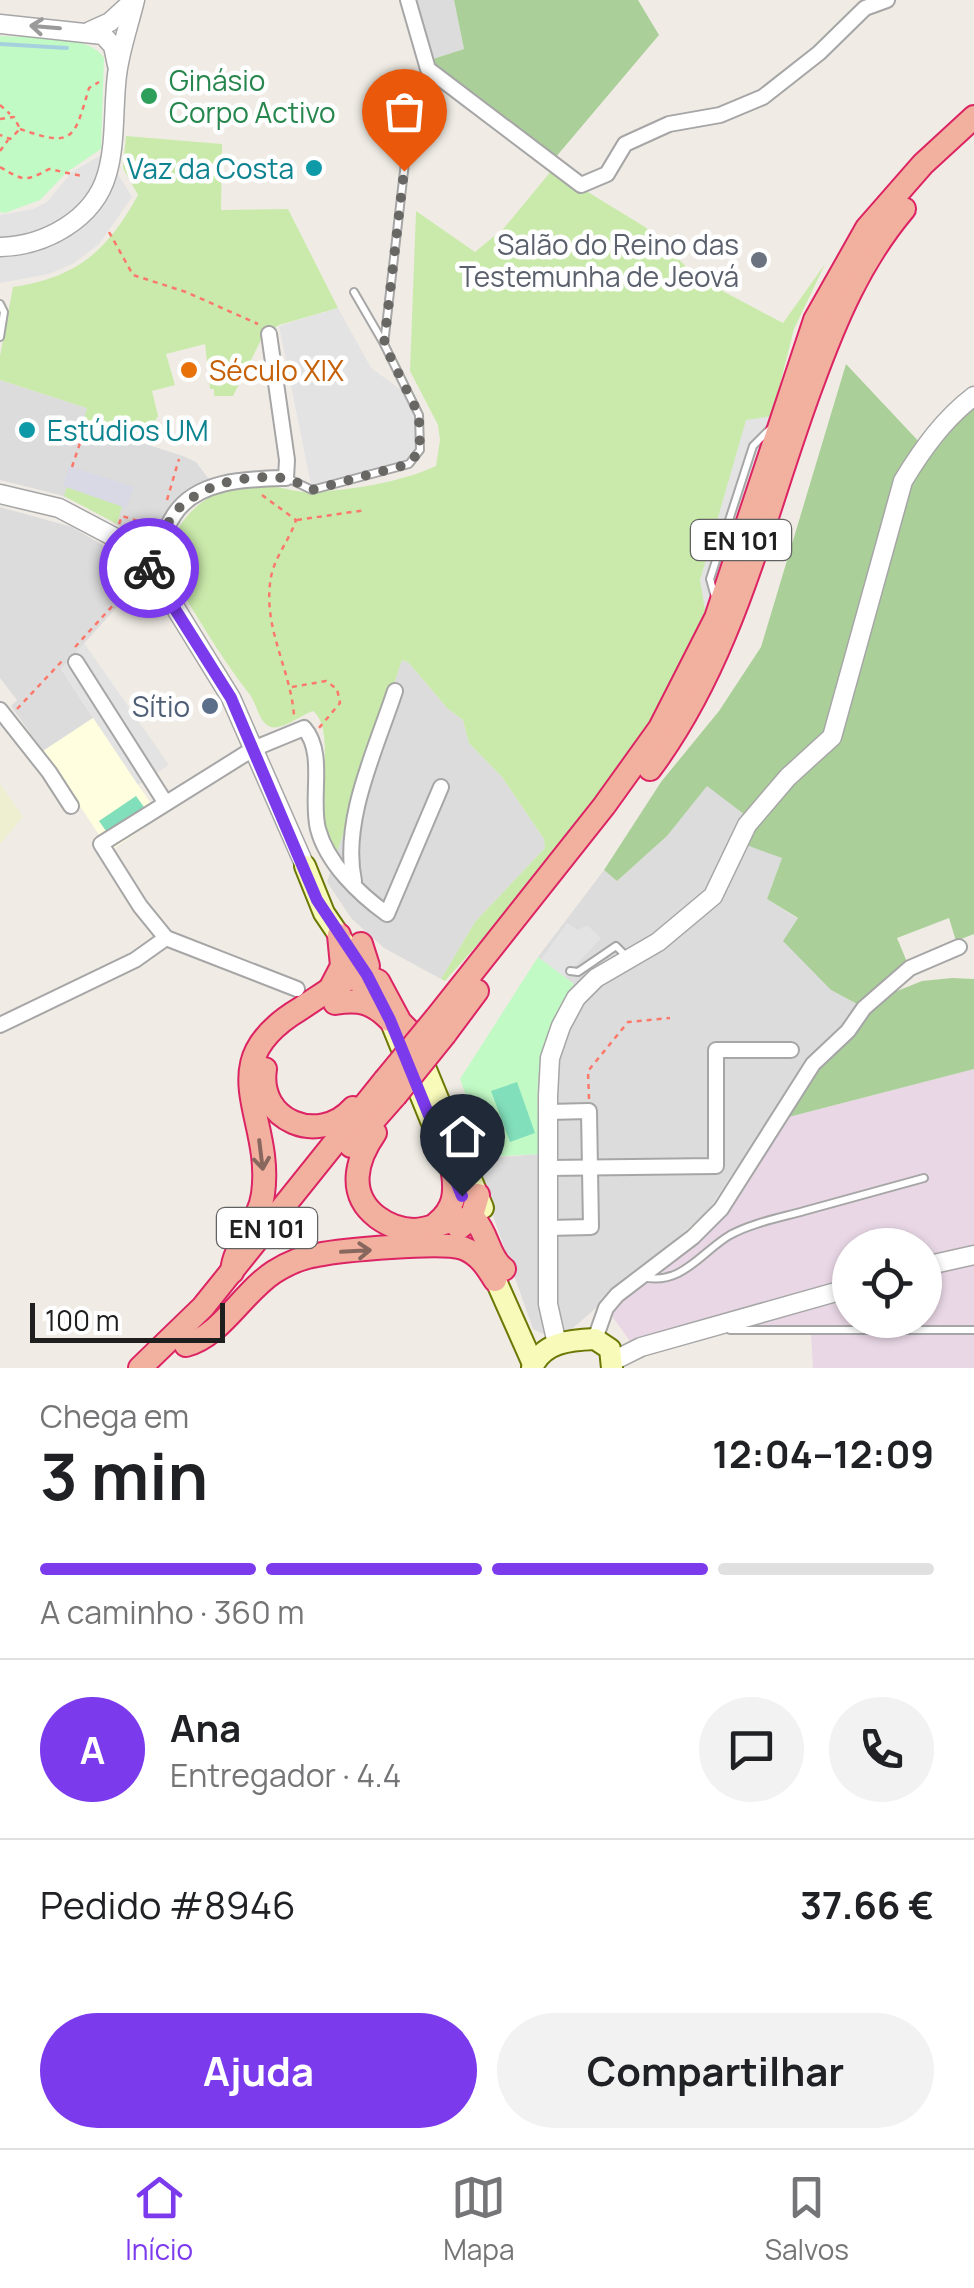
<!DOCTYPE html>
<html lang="pt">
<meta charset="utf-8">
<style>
:root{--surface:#fff;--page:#f2f2f2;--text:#202124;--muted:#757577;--line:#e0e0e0;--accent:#7c3aed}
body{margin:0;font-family:Manrope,sans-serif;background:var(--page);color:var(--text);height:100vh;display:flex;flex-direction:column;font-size:38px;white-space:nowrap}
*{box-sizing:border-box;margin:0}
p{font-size:32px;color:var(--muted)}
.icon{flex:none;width:55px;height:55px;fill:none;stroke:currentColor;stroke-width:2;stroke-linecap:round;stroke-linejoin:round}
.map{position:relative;height:1368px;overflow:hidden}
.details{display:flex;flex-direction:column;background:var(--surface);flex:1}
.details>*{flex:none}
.controls{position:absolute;left:832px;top:1228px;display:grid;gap:20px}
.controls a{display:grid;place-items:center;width:110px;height:110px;border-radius:50%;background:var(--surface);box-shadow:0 2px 8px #0004;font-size:50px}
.scale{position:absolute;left:30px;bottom:25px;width:195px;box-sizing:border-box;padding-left:10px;border:5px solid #1f1f1f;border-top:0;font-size:28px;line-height:35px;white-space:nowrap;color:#1f1f1f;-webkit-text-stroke:8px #fff;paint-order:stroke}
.pin{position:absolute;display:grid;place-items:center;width:85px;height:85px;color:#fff;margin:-102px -42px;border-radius:50% 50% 50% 0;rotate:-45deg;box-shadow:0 0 10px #0007}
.pin .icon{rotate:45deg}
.courier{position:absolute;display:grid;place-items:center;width:100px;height:100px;margin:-50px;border:8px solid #7c3aed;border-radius:50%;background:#fff;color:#222;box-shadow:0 2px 12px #0007}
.head em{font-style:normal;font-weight:700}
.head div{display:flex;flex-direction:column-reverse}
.head{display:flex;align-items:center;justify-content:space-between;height:170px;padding:0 40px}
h1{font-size:65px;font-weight:700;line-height:75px}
.bar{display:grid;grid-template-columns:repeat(4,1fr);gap:15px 10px;align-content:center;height:120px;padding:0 40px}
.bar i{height:12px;border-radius:8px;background:var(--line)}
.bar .active{background:var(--accent)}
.bar p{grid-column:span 4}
.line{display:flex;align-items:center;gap:25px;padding:0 40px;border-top:2px solid var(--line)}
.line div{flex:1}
.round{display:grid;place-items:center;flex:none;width:105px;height:105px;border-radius:52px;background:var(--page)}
.button{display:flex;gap:20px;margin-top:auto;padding:20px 40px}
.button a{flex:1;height:115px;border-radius:60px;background:var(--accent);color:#fff;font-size:40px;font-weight:700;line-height:115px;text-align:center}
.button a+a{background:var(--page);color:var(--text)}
.dock{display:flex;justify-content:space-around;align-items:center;height:140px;border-top:2px solid var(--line);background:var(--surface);font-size:28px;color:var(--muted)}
.dock a{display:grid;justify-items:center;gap:5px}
.dock .active{color:var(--accent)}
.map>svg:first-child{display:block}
</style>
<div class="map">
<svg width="974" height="1368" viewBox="0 0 974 1368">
<rect width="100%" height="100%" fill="#f0ece5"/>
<!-- residential -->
<g fill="#dddcdc">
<path d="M416,0H454L464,49L433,59Z"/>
<path d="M0,380L87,408L85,419L108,427V432L183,456L196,462L211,482L179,498L151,540L145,542L85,505L60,495L0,480Z"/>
<path d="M0,507L72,527L123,557L143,578L61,669L93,718L43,751L11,706L17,700L0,678Z"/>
<path d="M401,660L408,662L448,709L463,720L469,743L502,777L544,839L545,848L475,922L441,979L384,948L351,918L327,882Z"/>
<path d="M707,785L749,818L782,858L767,899L798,919L831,990L859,1005L848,1024L806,1062L708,1211L566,1334H543L533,1329L473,1159L540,1154L537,1071L546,1034L561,1003L574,984L538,957L604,870L617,881L667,836Z"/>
</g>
<!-- industrial -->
<path fill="#e9d7e6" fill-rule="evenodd" d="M974,1069V1368H813L811,1333L704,1329L635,1348L606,1308L693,1237L781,1119ZM850,1245H925V1320H850Z"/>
<!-- education -->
<path fill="#ffffdf" d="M93,718L160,817L110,851L43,751Z"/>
<!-- farmland -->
<path fill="#edefd0" d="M0,784L23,817L0,844Z"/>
<!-- grass -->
<g fill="#caeaab">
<path d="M126,136L222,144L221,210L288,209L338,308L279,325L264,334L233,396H214V389H210L205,344L166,354L175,385L152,391L158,416L142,443L107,432L108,427L84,419L87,408L0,380V356L13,287C78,277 107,251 138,195L123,168Z"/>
<path d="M552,170L645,227L698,278L783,323L825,264L794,329L772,416L707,622L646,732L604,790L502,917L445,981L441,979L475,922L545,848L544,839L502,777L469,743L463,720L448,709L408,662L402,660L336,855C330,842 325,825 323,810C320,784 334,727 313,711C301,715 283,730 271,727C259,724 257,704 250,695C217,653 191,605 162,560C185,505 213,482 275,487C286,488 296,492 306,492C347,491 399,483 436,466L440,440L438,425L410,371L416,211L475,252L504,228Z"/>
<path d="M67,487L122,506L117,524L64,496Z"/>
</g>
<!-- forest -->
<g fill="#aacf99">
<path d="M454,0H638L659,35L555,158L437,68L433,59L464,49Z"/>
<path d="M846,364L923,446L974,396V934L956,941L949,918L897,938L907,962L859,1005L831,990L783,941L798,918L767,899L782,858L741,843L749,818L707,786L667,836L617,881L604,870L661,782L719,711L761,647Z"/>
<path d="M952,978L974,979V1069L781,1119L808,1078L877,999L922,981Z"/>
</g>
<!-- park -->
<g fill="#c2fac6">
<path d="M0,36C27,38 91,34 104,58L101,149L67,172L40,200L5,213L0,212Z"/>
<path d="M538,957L574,984C533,1041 535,1088 540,1154L488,1157L460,1079Z"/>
</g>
<!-- pitch -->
<g fill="#82dfbb">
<path d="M136,796L152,818L115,844L99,821Z"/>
<path d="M517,1082L535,1133L510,1142L491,1091Z"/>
</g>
<!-- parking -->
<g fill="#e3e3e3">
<path d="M103,154L92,186L78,207L41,232L0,238V215L33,209L47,202L72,172Z"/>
<path d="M116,171L132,197L99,244L74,263L49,274L0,283V257L32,253L59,242L81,226L98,211Z"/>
<path d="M338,308L371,368L411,397L419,415L420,450L409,464L312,490L279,326Z"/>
<path d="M772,416L707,622L700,580L746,420Z"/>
<path d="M84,643L169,765L138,785L61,669Z"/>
<path d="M567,923L578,930L587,925L601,938L565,977L541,959Z"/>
</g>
<!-- plaza -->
<path fill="#d9d9e6" d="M69,466L134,487L126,508L63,486Z"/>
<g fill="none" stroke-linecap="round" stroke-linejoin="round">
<!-- stream -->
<path stroke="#a5d1de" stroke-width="4" d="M0,44L67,48"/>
<defs>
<g id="service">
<path d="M354,292L383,342"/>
<path d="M0,304L4,312L0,337"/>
<path d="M287,478L312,490L409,464L420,450L419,415L384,344L412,102L437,79"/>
<path d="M715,597L710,579L753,446L770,429"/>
<path d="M570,971L578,972L616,946L628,958"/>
<path d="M643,1277C682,1286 701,1252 730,1235C752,1223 779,1218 804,1211C844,1200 884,1189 924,1178"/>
<path d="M730,1330H974"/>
</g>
<g id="minor">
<path d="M408,0L428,69L581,185L607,174L625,144L669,124L720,115L763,97L819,53L865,8L887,0"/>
<path d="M145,564C157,548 164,531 174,515C197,479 249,479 286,478L287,460L269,334"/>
<path d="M76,662L165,802"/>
<path d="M0,710L49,772L71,806"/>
<path d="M354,881C341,821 376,749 395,691"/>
<path d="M297,989L166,938L140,906L101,844L253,749L304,728C326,753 310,798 318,829C327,863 359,894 387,914L441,787"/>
<path d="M0,1025L135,960L166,938"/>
<path d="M548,1112L589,1111L591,1227L548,1228"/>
<path d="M548,1168L716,1166V1050H791"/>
<path d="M595,1339L606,1308L617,1295L693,1237L721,1209L813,1064L848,1031L864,1008L910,968L959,947"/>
</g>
<g id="tertiary">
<path d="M0,24L103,35L113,46L117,65"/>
<path d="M90,31L110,22L134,0"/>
<path d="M0,247C44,246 94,220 107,174C116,143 113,107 117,75C120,50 129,25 135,0"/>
<path d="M0,494L59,508L114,537L152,570L231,698L305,866"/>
<path d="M925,1266L974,1255"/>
<path d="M557,1344L548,1304V1096L550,1058L561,1026L576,998L596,978L658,942L713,896L747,825L788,777L832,737L903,481C923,448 944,419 974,396"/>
<path d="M613,1361L641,1347L850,1288"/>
</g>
<g id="secondary">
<path d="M305,866L324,913L347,947"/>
<path d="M386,1010L458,1187"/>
<path d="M418,1050L483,1208"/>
<path d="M489,1265L533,1364"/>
<path d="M532,1368C543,1342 570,1340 595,1339L610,1349L612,1368"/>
</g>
<g id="trunk">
<path d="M650,769C735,655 763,515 812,384C835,321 860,261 904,209"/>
<path d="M361,944L368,966L362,985"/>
<path d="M329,991L342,966L339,935"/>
<path d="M335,1003C360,999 372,1002 390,1020"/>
<path d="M436,1018L604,806L660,728L716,618L815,320L867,228L923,164L974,117"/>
<path d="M445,1034L477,991"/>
<path d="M265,1069C257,1121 319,1146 353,1108"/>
<path d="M375,1133C356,1160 347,1194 377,1217C388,1225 400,1230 414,1230C437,1229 452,1215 475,1220C488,1234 489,1259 504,1269"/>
<path d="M351,1146L395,1096"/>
<path d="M437,1223C454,1209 456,1194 453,1173"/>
<path d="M459,1228L471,1219L478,1195"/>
<path d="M232,1272C234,1244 259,1224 263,1194C274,1115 208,1064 300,1009C319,997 339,981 360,974L378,981L400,1022L410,1032"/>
<path d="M186,1345C221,1336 243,1292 274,1272C287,1264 301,1257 317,1255C342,1250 441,1241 463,1248C479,1254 487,1267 495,1280"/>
<path d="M140,1368L203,1307L385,1080"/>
</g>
</defs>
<!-- service casing -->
<use href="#service" stroke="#a6a6a6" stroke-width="10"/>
<!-- minor casing -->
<use href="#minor" stroke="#a6a6a6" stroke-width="18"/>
<!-- tertiary casing -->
<use href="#tertiary" stroke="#a6a6a6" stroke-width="21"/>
<!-- secondary casing -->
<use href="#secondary" stroke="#6c7804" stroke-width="24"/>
<!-- trunk casing -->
<use href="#trunk" stroke="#dc2464" stroke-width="26"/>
<!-- path -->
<g stroke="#fb796b" stroke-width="2.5" stroke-dasharray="5 5" stroke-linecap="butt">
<path d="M0,105L10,114"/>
<path d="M0,119L14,117L20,129L10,139L0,135"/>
<path d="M20,129C74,148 74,139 89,88L99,82"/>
<path d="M0,151L8,140"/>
<path d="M0,167C24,181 25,182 49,169L82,176"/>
<path d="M109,232L133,275L186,292L258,324"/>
<path d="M72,467L85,428"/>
<path d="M262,495L296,520C289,541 275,556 271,577C262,627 290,667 294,715"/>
<path d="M167,500L179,459"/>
<path d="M297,520L366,510"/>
<path d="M119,524L122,516L154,526"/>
<path d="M75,647L137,579"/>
<path d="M292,687L326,681L337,689L340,703L319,728"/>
<path d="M17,709L63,660"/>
<path d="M589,1099L588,1071L628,1022L670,1018"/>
</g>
<!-- service -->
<use href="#service" stroke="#fff" stroke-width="6"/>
<!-- minor -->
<use href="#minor" stroke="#fff" stroke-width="14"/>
<!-- tertiary -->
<use href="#tertiary" stroke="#fff" stroke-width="18"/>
<!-- secondary -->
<use href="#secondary" stroke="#f7fab9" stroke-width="20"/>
<!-- trunk -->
<use href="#trunk" stroke="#f2b09e" stroke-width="22"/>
<defs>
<g id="trunk-bridge">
<path d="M385,1080L436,1018"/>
<path d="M395,1096L445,1034"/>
</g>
</defs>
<!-- trunk-bridge casing -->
<use href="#trunk-bridge" stroke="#dc2464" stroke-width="26" stroke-linecap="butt"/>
<!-- trunk-bridge -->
<use href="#trunk-bridge" stroke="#f2b09e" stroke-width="22"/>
</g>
<!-- one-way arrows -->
<defs><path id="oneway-shaft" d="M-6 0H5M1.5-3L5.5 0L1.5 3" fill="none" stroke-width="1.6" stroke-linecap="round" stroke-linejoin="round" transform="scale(2.5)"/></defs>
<use stroke="#9a9a9a" href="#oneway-shaft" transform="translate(45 27) rotate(-175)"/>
<g stroke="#88685e">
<use href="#oneway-shaft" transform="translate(261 1155) rotate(83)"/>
<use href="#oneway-shaft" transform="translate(356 1251) rotate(-3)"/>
</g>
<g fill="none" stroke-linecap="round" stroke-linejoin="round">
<!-- done -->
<path stroke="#686764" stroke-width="10" stroke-dasharray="0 18" d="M149,568L145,564C156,549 168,519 178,509C205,483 247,474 283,478C293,479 303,486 312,490L409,464L420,450L419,415L384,344L404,171"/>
<!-- route -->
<path stroke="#7c3aed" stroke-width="12" d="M149,568L231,698L317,900L367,975L390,1020L462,1196"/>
</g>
<!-- markers -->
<circle fill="#2e9e5b" stroke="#fff" stroke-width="4" cx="149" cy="96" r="10"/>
<g fill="#0f9aa8" stroke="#fff" stroke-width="4">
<circle cx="314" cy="168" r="10"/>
<circle cx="27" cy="430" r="10"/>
</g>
<circle fill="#6b7280" stroke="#fff" stroke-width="4" cx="759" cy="260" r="10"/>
<circle fill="#e8710a" stroke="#fff" stroke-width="4" cx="189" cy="370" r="10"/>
<circle fill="#5c6f8a" stroke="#fff" stroke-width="4" cx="210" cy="706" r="10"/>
<g text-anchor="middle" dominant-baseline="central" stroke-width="9" stroke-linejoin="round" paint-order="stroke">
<!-- shield labels -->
<g fill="#fff" stroke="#626262" stroke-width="2.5">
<rect x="691" y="520" width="100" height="40" rx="8"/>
<rect x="217" y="1208" width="100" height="40" rx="8"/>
</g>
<g font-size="25" font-weight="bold" fill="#1f1f1f">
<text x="741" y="540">EN 101</text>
<text x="267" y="1228">EN 101</text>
</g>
<!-- leisure labels -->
<g font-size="28" fill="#27864d" stroke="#fff" text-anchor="start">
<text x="169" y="80">Ginásio<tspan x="169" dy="32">Corpo Activo</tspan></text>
</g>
<!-- culture labels -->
<g font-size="28" fill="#0d838f" stroke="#fff" text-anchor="end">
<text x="294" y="168">Vaz da Costa</text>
<text x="47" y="430" text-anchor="start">Estúdios UM</text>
</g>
<!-- worship labels -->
<g font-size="28" fill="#5b616d" stroke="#fff" text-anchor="end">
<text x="739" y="244">Salão do Reino das<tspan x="739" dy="32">Testemunha de Jeová</tspan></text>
</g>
<!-- food labels -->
<g font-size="28" fill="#c56008" stroke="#fff" text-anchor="start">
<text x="209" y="370">Século XIX</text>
</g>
<!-- service labels -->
<g font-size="28" fill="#4e5e75" stroke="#fff" text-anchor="end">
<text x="190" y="706">Sítio</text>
</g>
</g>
</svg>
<div class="controls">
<a><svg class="icon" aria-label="locate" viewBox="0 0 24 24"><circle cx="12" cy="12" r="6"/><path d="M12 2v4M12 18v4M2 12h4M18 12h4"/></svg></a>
</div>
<div class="scale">100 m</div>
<div class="pin" style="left:404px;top:171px;background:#ea580c"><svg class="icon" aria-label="bag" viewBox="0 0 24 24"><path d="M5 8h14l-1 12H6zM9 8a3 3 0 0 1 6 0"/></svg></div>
<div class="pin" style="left:462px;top:1196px;background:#1f2937"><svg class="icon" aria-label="home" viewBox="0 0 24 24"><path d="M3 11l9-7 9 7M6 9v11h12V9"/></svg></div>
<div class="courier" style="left:149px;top:568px"><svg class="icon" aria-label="bike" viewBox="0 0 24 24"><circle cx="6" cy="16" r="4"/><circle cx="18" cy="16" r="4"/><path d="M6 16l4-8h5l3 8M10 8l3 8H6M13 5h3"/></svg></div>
</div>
<section class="details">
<div class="head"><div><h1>3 min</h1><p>Chega em</p></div><em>12:04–12:09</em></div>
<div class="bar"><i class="active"></i><i class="active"></i><i class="active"></i><i></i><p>A caminho · 360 m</p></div>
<div class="line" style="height:180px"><b class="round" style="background:var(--accent);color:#fff">A</b><div><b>Ana</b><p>Entregador · 4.4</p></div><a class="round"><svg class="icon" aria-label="chat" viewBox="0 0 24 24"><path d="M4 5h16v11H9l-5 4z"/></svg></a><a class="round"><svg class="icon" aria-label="phone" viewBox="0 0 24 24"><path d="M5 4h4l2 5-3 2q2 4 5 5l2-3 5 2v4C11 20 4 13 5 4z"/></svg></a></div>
<div class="line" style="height:130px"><div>Pedido #8946</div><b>37.66 €</b></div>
<div class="button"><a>Ajuda</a><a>Compartilhar</a></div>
</section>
<nav class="dock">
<a class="active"><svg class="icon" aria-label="home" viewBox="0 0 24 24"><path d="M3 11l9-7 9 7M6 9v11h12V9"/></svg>Início</a>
<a><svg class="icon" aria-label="map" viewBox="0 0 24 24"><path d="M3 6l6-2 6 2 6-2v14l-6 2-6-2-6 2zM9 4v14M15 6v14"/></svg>Mapa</a>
<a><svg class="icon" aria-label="saved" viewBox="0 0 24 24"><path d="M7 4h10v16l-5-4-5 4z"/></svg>Salvos</a>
</nav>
